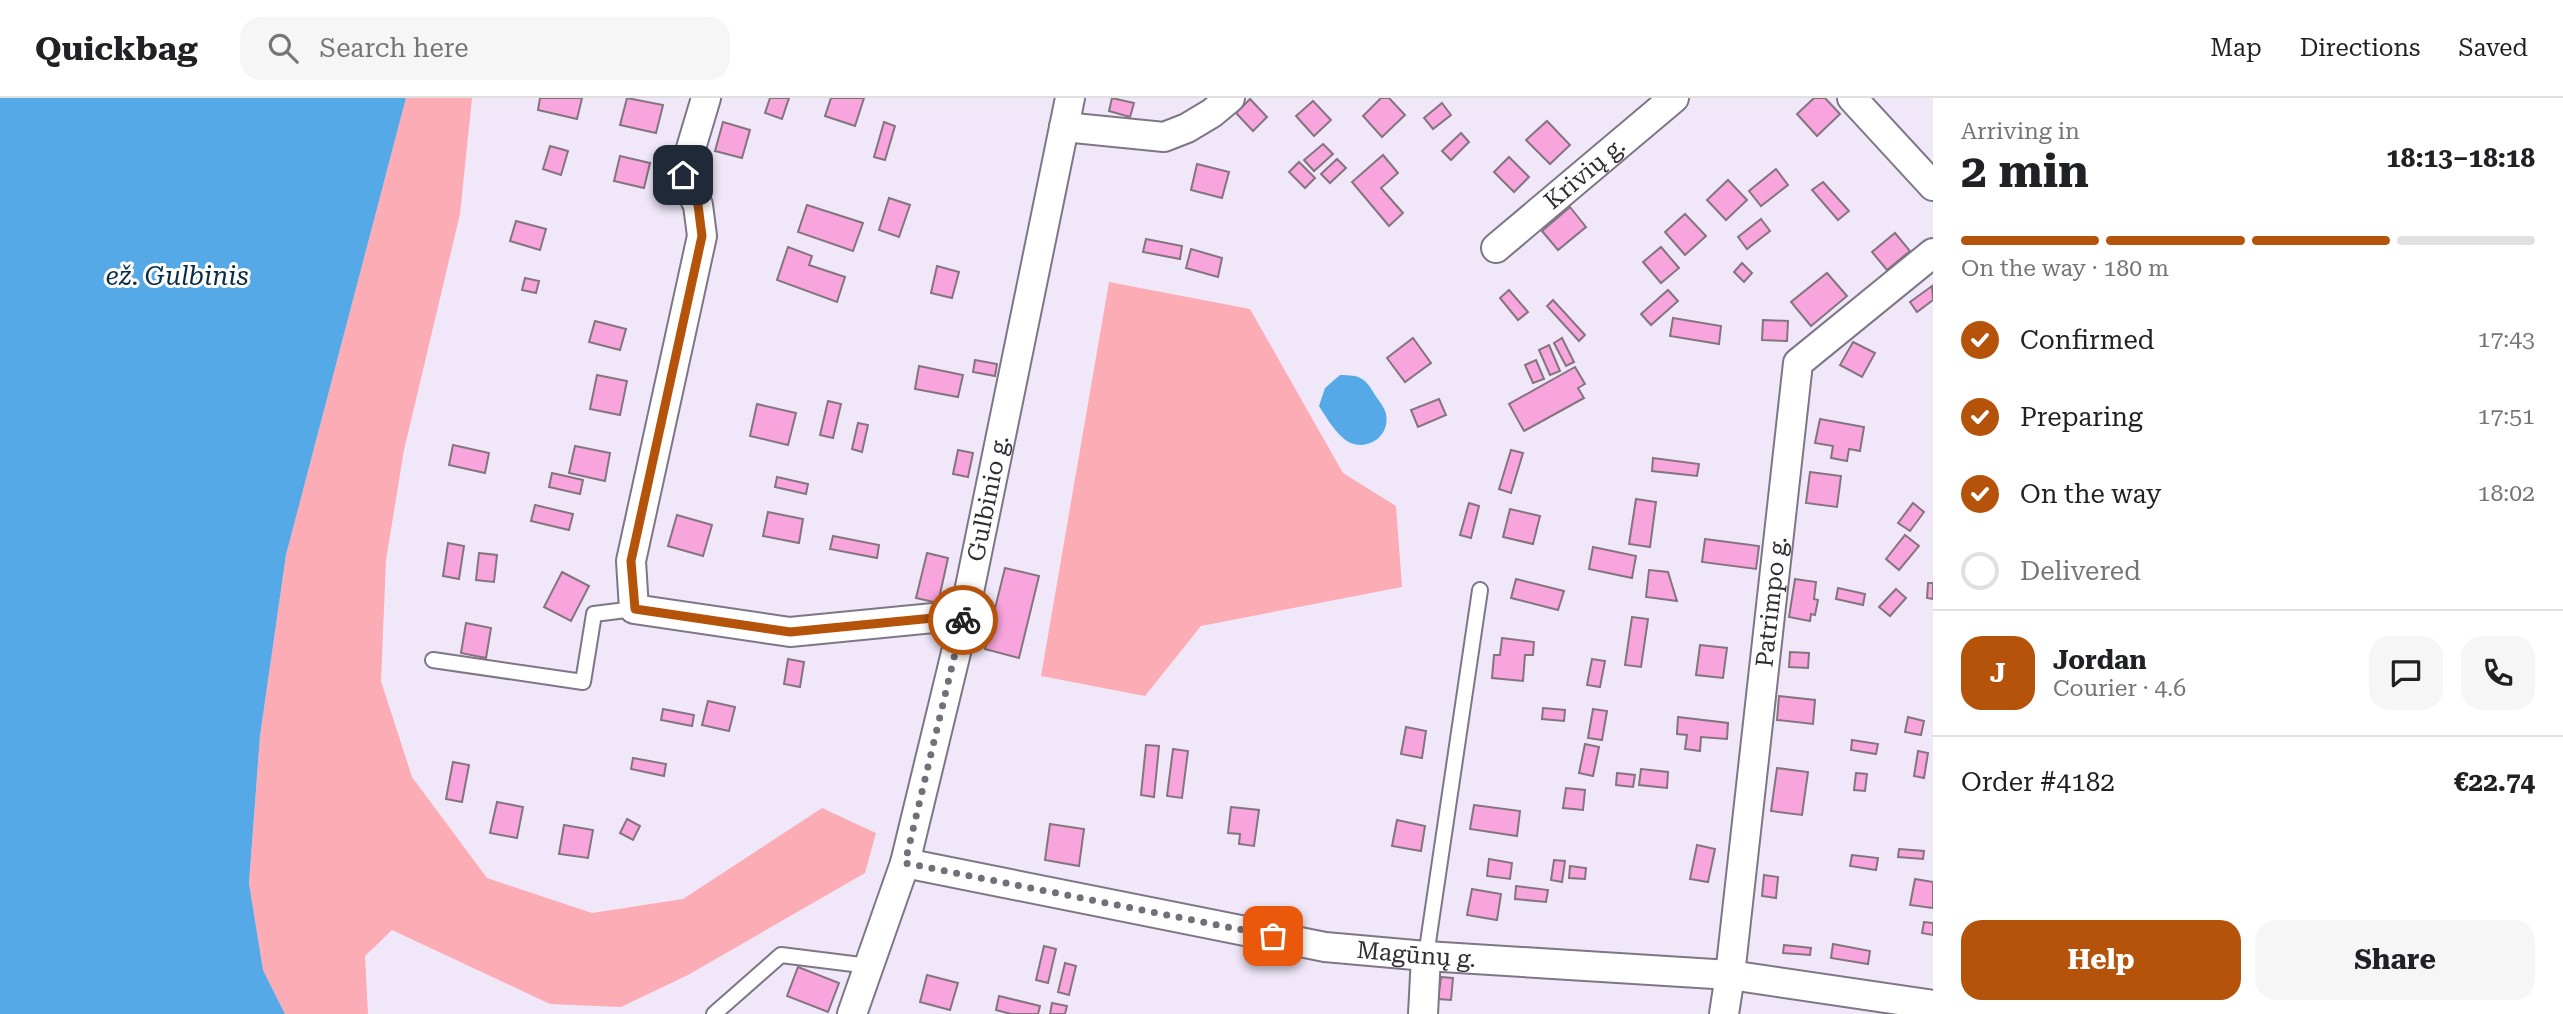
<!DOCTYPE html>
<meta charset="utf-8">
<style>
:root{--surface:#fff;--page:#f6f6f6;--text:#202124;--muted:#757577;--line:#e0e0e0;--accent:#b45309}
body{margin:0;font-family:"Roboto Serif",serif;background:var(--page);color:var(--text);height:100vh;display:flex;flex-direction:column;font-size:26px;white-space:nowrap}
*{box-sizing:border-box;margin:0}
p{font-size:23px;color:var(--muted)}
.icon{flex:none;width:38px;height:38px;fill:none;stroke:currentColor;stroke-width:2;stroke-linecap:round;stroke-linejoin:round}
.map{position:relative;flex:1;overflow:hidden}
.side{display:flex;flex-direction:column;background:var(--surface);width:630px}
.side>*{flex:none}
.pin{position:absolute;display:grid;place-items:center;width:60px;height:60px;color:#fff;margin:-30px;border-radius:14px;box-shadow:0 4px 10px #0006}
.courier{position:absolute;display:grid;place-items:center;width:70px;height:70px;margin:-35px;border:5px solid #b45309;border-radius:50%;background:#fff;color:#222;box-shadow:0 2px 9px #0007}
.overview em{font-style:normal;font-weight:700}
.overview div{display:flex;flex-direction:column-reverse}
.overview{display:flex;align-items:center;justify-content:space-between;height:119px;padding:0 28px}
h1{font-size:46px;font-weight:700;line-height:52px}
.bar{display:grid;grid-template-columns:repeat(4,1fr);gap:10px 7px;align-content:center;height:84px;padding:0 28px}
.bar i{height:9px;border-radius:5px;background:var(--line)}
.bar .on{background:var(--accent)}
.bar p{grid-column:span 4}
.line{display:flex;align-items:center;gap:18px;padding:0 28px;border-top:2px solid var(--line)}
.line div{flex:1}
.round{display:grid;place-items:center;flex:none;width:74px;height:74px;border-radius:21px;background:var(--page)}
ol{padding:0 28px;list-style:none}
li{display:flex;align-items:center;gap:21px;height:77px}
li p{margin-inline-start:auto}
li .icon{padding:7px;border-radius:50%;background:var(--accent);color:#fff;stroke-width:4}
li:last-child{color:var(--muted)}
li i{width:38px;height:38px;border:4px solid var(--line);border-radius:50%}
.button{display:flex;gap:14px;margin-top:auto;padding:14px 28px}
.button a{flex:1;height:80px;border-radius:21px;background:var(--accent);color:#fff;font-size:28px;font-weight:700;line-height:80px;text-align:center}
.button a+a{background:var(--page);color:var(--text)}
header{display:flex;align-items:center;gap:42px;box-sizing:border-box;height:98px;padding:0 35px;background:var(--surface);border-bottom:2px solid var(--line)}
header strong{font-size:33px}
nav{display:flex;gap:38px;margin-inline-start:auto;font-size:24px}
.search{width:490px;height:63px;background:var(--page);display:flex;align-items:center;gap:18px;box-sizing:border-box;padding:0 24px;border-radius:21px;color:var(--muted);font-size:26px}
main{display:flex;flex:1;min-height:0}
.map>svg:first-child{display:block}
</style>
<header>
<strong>Quickbag</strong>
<div class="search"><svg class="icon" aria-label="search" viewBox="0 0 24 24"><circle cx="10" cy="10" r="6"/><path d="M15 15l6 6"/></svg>Search here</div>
<nav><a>Map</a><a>Directions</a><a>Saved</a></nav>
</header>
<main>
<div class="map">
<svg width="1933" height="916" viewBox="0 0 1933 916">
<rect width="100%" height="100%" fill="#f0e8f9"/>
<!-- green -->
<g fill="#fcacb5">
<path d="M406,0H472L460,116L404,352L386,462L381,583L412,679L487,780L592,815L683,801L822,710L876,735L865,775L688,877L621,909L550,906L392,832L365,858L368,916H285L263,872L249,785L260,638L286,457Z"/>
<path d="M1109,184L1250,211L1343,375L1396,408L1402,489L1201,528L1145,598L1041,578Z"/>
</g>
<!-- water -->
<g fill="#55a9e6">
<path d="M0,0H406L286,457L260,638L249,785L263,872L285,916H0Z"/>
<path d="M1340,277C1361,277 1365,280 1375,297C1379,303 1385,310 1386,316C1391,342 1360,357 1342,339C1333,331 1326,319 1319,308L1325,290Z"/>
</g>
<!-- building -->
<g fill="#f9a5dd" stroke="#84747e" stroke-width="2">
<path d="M540,0H582L577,21L538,12Z"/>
<path d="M627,0L663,7L656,35L620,27Z"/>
<path d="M770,0H789L782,21L765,15Z"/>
<path d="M831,0H864L855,28L825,18Z"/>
<path d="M1112,0L1134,5L1130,19L1109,13Z"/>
<path d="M1381,0H1389L1405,17L1382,39L1363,18Z"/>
<path d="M1814,0H1825L1840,16L1817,38L1797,16Z"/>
<path d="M1250,1L1267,19L1253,33L1236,15Z"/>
<path d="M1313,3L1331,22L1314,38L1296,18Z"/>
<path d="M1442,5L1451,17L1433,31L1424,20Z"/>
<path d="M1547,23L1570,47L1550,66L1526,42Z"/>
<path d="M723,24L750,32L742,60L715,53Z"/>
<path d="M884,24L895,28L885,62L874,59Z"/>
<path d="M1461,35L1469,44L1451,62L1442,53Z"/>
<path d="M1323,46L1333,56L1314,73L1304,62Z"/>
<path d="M550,48L568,53L561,77L543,71Z"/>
<path d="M1383,57L1398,75L1381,90L1403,115L1389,128L1352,84Z"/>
<path d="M620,58L650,65L644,90L614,83Z"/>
<path d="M1509,59L1529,79L1514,94L1494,74Z"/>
<path d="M1337,61L1346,70L1330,85L1321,76Z"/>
<path d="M1299,64L1315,80L1305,90L1289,74Z"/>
<path d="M1197,66L1229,74L1222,100L1191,92Z"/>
<path d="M1776,71L1788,87L1761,108L1749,93Z"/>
<path d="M1728,82L1747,102L1726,122L1707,102Z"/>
<path d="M1823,84L1849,113L1838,122L1812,92Z"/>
<path d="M889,100L910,107L899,139L879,132Z"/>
<path d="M807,107L863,125L853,153L798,134Z"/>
<path d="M1570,109L1586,129L1558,152L1542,133Z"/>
<path d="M1685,116L1706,138L1685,157L1665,134Z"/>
<path d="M1761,121L1770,133L1747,151L1738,139Z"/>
<path d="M516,123L546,131L540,152L510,143Z"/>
<path d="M1895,135L1910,153L1887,172L1872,154Z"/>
<path d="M1146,141L1182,148L1180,161L1143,154Z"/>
<path d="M788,149L812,158L809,167L845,179L837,204L777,182Z"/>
<path d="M1661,149L1679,170L1661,185L1643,164Z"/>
<path d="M1191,151L1222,160L1218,179L1186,170Z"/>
<path d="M1742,165L1752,175L1744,184L1734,174Z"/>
<path d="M937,168L959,174L952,200L931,195Z"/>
<path d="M1827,175L1847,198L1811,228L1791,204Z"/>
<path d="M525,180L539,183L536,195L522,192Z"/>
<path d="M1932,188L1933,202L1917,214L1910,204Z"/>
<path d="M1509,192L1528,214L1518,222L1500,200Z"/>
<path d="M1668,192L1678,203L1651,227L1641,216Z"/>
<path d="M1553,202L1585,237L1579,243L1547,208Z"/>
<path d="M1673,220L1721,228L1719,246L1670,238Z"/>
<path d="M1763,222L1788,223L1787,243L1762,242Z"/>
<path d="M595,223L626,231L620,252L589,244Z"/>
<path d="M1413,240L1431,265L1405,284L1387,260Z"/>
<path d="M1562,240L1574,264L1566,268L1554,245Z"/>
<path d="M1853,244L1875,255L1862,279L1840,267Z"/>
<path d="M1549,247L1560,273L1550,277L1539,252Z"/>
<path d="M975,262L997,266L995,278L973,274Z"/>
<path d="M1536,262L1544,281L1533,285L1525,267Z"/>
<path d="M919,268L963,277L958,299L915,291Z"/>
<path d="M1575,269L1585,286L1578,290L1584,300L1524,333L1509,306Z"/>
<path d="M597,277L627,283L620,317L590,311Z"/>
<path d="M1439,301L1446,317L1418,329L1411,312Z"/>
<path d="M828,303L841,306L833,340L820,337Z"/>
<path d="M757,306L796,315L788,347L750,338Z"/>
<path d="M1820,321L1864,329L1860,353L1849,351L1847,363L1831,360L1833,348L1815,345Z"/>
<path d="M858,325L868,327L862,354L852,351Z"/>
<path d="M453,347L489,355L485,375L449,367Z"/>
<path d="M575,348L610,355L605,383L569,375Z"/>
<path d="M958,352L973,355L968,379L953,376Z"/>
<path d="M1511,352L1523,355L1511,395L1499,391Z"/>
<path d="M1653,360L1699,366L1697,378L1652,373Z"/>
<path d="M1810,374L1841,378L1837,409L1806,405Z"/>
<path d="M552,375L583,382L580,396L549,389Z"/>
<path d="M777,379L808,386L806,396L775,389Z"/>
<path d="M1636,401L1656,404L1650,449L1629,446Z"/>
<path d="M1469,405L1479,408L1471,440L1460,437Z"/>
<path d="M1913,405L1924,414L1910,433L1898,425Z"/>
<path d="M535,407L573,416L569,432L531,423Z"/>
<path d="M1510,411L1540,418L1533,446L1503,439Z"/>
<path d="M768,414L803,421L799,445L763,438Z"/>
<path d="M677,417L712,427L703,458L668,448Z"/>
<path d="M1905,437L1919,448L1899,472L1886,461Z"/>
<path d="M833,438L879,447L877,460L830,451Z"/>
<path d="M1705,441L1759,448L1756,471L1702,464Z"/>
<path d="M448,445L464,448L459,481L443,478Z"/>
<path d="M1593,449L1636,458L1632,480L1589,471Z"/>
<path d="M479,455L497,457L494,484L476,482Z"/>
<path d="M927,455L948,460L938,505L916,500Z"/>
<path d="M1005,470L1039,478L1019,560L985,551Z"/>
<path d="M1649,472L1668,474L1677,503L1646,499Z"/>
<path d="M562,474L589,488L571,523L544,509Z"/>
<path d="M1516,481L1564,493L1558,512L1511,500Z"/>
<path d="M1795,481L1816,484L1814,501L1818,502L1815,517L1811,516L1810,523L1789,519Z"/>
<path d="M1928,485H1933V501L1927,500Z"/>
<path d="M1838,490L1865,496L1863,507L1836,501Z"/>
<path d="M1896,491L1906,500L1890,518L1879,509Z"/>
<path d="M1632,519L1648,521L1641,569L1625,567Z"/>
<path d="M466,525L491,530L486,560L461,555Z"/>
<path d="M1502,540L1534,544L1533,557H1525L1523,583L1492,580L1494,557H1500Z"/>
<path d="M1700,547L1727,550L1723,580L1696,577Z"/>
<path d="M1790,554L1809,555L1808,570L1789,569Z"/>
<path d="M788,561L804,564L800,589L784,586Z"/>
<path d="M1592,561L1605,563L1600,589L1587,587Z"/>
<path d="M1779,598L1815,602L1813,626L1777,622Z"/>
<path d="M708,603L735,609L729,633L702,627Z"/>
<path d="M1543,610L1565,612L1564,623L1542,621Z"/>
<path d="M663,611L694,617L692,628L661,622Z"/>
<path d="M1593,611L1607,613L1602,642L1588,640Z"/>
<path d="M1678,619L1728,625L1727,641L1701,639L1700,653L1685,651L1687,637L1677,636Z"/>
<path d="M1908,619L1924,623L1921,637L1905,634Z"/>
<path d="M1406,629L1426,633L1422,660L1401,656Z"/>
<path d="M1852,642L1878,646L1876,656L1851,652Z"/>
<path d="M1585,646L1599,649L1593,678L1579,675Z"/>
<path d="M1146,647L1159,648L1154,699L1141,697Z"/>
<path d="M1173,651L1188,653L1182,700L1167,698Z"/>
<path d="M1918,653L1928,655L1924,680L1914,678Z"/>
<path d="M633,660L666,666L664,678L631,671Z"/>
<path d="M453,664L469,667L462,704L446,701Z"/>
<path d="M1777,670L1808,674L1802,717L1771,713Z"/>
<path d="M1641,671L1668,674L1667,690L1639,687Z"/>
<path d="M1617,675L1635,677L1633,689L1616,687Z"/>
<path d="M1856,675L1867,676L1865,693L1854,692Z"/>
<path d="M1566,690L1585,692L1583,712L1563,710Z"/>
<path d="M497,704L523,709L517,740L490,735Z"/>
<path d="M1474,707L1520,713L1517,738L1470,731Z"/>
<path d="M1231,709L1259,712L1254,748L1239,746L1240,736L1228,735Z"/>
<path d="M627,721L640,728L633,742L620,735Z"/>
<path d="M1397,722L1425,728L1421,753L1392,748Z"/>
<path d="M1050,726L1084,731L1079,768L1045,762Z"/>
<path d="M564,727L593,732L588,760L559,756Z"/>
<path d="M1697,747L1715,751L1708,784L1690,781Z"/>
<path d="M1899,751L1924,753L1923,761L1898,759Z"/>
<path d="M1852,757L1878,760L1876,772L1850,768Z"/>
<path d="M1489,761L1512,765L1510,781L1487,778Z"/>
<path d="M1554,762L1565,763L1562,784L1551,782Z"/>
<path d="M1570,768L1586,770L1585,781L1569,780Z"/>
<path d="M1764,777L1778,779L1776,800L1762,798Z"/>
<path d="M1915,781L1933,784V810L1910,807Z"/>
<path d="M1516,788L1548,792L1546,804L1515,801Z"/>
<path d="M1472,791L1501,796L1497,822L1467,817Z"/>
<path d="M1924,824L1933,825V837L1922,835Z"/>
<path d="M1833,846L1870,853L1868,866L1831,860Z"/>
<path d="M1784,847L1811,850L1810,857L1783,855Z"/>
<path d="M1044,848L1056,851L1048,885L1036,882Z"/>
<path d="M1065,865L1076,868L1069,897L1058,894Z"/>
<path d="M798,869L839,885L828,914L787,898Z"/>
<path d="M927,877L958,885L950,912L920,904Z"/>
<path d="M1441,879L1453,880L1451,902L1438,901Z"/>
<path d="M999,898L1040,908L1038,916H1011L996,912Z"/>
<path d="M1052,905L1067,908L1065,916H1050Z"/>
</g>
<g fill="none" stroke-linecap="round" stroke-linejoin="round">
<defs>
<g id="lane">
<path d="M433,562L583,584L594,516L634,511"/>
<path d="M1426,858L1480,492"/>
<path d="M714,916L781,857L869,868"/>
</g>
<g id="street">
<path d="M706,0L683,77L698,107L702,138L631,463L634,511L790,534L964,517"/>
<path d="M1852,0L1933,88"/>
<path d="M1064,29L1164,39L1187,30L1212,15L1230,0"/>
<path id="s1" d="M1496,150L1674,0"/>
<path id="s2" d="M905,765L1325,849L1426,858L1730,877L1933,907"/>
<path id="s3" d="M852,916L905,765L960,538L1070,0"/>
<path d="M1423,916L1426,858"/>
<path id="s4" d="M1724,916L1730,877L1798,265L1933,155"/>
</g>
</defs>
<!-- lane casing -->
<use href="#lane" stroke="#7e7686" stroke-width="18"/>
<!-- street casing -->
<use href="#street" stroke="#7e7686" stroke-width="32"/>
<!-- lane -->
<use href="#lane" stroke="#fff" stroke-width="14"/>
<!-- street -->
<use href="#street" stroke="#fff" stroke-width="28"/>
</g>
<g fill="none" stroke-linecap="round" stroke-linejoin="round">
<!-- done -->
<path stroke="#746e79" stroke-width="7" stroke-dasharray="0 12.6" d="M963,522L905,765L1273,838"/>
<!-- route -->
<path stroke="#b45309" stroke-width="9" d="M683,77L698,107L702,138L631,463L635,511L790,534L964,517L963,522"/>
</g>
<g text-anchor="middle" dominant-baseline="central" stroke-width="6" stroke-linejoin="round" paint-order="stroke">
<!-- street labels -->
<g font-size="24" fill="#312d34" stroke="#fff">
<text stroke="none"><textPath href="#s1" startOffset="116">Krivių g.</textPath></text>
<text stroke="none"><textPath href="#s3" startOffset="534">Gulbinio g.</textPath></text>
<text stroke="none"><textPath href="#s4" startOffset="415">Patrimpo g.</textPath></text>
<text stroke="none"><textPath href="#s2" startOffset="520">Magūnų g.</textPath></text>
</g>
<!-- water labels -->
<g font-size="26" font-style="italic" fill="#092d46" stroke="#fff">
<text x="177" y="178">ež. Gulbinis</text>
</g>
</g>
</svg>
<div class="pin" style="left:1273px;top:838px;background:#ea580c"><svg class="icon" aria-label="bag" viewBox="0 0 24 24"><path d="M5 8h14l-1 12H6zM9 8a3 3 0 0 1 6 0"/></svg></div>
<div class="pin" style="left:683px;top:77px;background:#1f2937"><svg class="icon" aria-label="home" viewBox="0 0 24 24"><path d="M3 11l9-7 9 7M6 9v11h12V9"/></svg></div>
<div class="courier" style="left:963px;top:522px"><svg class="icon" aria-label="bike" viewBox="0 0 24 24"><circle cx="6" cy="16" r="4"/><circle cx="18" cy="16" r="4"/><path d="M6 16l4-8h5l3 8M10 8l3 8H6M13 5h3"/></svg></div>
</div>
<section class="side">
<div class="overview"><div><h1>2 min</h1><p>Arriving in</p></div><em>18:13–18:18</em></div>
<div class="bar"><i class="on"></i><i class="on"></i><i class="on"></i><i></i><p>On the way · 180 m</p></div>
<ol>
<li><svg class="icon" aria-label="check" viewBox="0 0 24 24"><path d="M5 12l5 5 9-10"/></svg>Confirmed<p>17:43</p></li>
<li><svg class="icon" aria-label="check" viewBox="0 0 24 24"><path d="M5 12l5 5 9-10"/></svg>Preparing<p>17:51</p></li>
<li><svg class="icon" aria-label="check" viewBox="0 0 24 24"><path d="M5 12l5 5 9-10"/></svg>On the way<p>18:02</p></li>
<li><i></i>Delivered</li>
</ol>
<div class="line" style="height:126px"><b class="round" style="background:var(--accent);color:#fff">J</b><div><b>Jordan</b><p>Courier · 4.6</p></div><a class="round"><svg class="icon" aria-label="chat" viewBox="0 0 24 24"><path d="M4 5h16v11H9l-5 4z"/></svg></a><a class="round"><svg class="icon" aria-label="phone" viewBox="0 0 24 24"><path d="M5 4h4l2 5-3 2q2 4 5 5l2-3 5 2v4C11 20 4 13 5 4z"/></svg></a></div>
<div class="line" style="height:91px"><div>Order #4182</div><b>€22.74</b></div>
<div class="button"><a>Help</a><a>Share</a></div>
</section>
</main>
